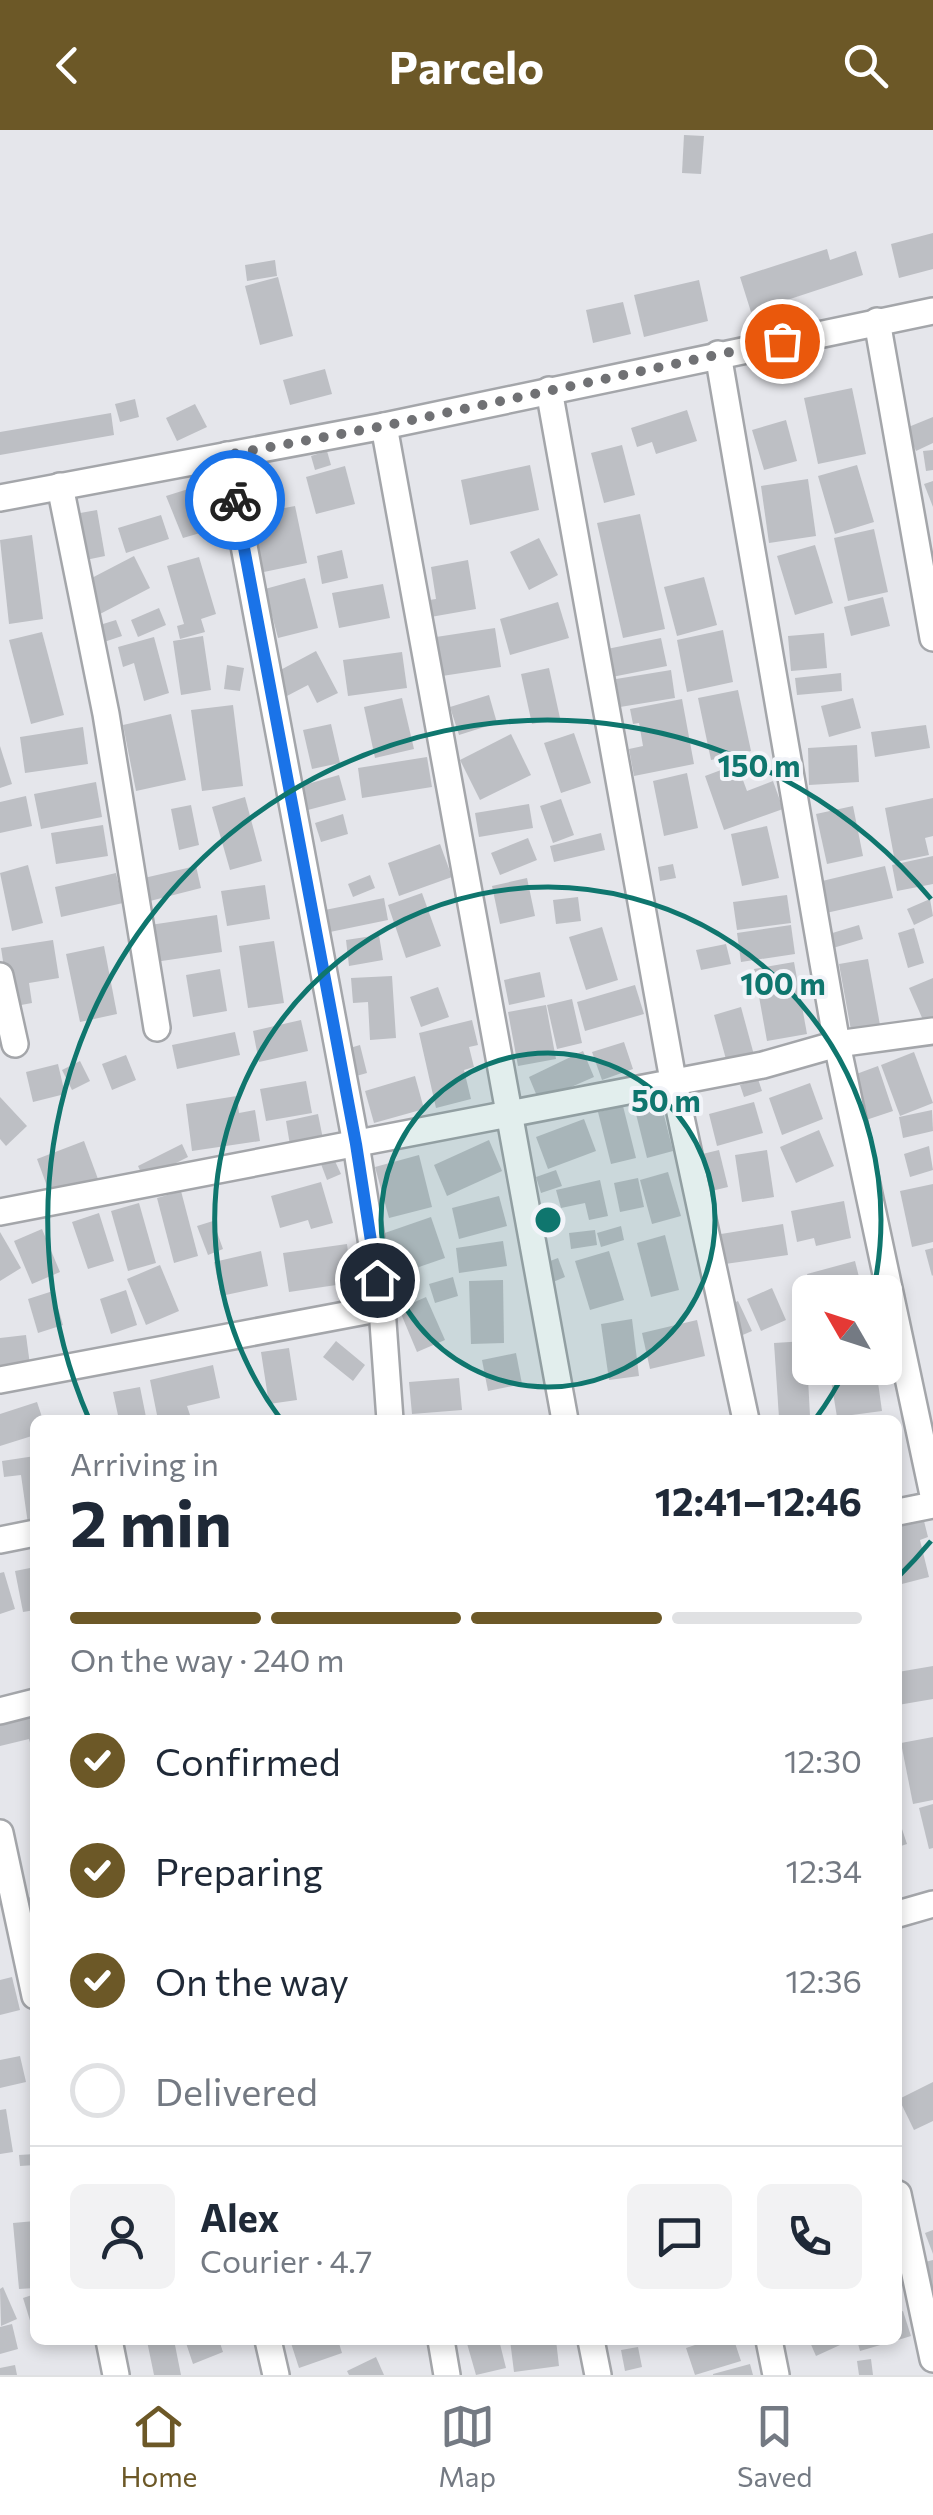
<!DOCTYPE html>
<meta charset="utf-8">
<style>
:root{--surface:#fff;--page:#f2f2f3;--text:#1f2937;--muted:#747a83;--line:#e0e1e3;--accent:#6c5827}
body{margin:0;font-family:Commissioner,sans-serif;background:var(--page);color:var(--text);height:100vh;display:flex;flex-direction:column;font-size:38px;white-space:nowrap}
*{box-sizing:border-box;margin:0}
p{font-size:32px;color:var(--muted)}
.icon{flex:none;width:55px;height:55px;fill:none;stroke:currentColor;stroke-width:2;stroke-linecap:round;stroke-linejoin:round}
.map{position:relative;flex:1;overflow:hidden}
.sheet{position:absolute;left:30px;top:1285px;width:872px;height:930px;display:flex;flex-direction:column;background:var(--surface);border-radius:15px;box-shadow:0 5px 15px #0003}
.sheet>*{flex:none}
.needle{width:65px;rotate:309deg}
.controls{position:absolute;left:792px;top:1145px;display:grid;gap:20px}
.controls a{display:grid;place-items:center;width:110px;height:110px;border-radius:15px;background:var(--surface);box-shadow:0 5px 15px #0003;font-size:50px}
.pin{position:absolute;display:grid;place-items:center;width:85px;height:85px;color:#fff;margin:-42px;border:5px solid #fff;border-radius:50%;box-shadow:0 2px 10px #0007}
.courier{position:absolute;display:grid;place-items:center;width:100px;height:100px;margin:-50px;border:8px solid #1a73e8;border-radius:50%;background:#fff;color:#222;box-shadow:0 2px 12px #0007}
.summary em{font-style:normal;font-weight:700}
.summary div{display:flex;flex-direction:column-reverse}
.summary{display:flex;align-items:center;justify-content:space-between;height:170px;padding:0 40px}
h1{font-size:65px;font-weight:700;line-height:75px}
.bar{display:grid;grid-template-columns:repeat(4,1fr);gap:15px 10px;align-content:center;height:120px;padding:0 40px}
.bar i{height:12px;border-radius:8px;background:var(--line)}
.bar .current{background:var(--accent)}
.bar p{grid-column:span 4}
.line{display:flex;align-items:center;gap:25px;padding:0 40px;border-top:2px solid var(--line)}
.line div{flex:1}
.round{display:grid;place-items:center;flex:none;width:105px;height:105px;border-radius:15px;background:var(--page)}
ol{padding:0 40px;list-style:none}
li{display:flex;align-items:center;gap:30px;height:110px}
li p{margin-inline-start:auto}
li .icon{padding:10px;border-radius:50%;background:var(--accent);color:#fff;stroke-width:4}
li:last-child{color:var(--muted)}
li i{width:55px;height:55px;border:5px solid var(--line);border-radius:50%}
header{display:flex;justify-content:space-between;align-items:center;height:130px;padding:0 40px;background:var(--accent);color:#fff;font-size:45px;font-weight:700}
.dock{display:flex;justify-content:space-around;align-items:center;height:140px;border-top:2px solid var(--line);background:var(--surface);font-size:28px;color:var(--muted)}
.dock a{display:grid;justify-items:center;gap:5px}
.dock .current{color:var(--accent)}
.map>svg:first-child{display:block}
</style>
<header><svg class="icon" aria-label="back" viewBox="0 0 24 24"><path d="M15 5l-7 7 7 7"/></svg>Parcelo<svg class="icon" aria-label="search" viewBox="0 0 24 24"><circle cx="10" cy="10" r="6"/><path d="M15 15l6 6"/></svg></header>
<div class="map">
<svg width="933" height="2245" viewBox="0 0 933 2245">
<rect width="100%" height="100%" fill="#e5e6eb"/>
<!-- building -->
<g fill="#bdbfc4">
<path d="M684,5L704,6L701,44L682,43Z"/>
<path d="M933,103V139L899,148L891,114Z"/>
<path d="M827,119L830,130L856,121L863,145L751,182L740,147Z"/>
<path d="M275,130L277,146L247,151L245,135Z"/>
<path d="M278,147L293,206L260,215L245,156Z"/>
<path d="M699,150L708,191L644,207L634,165Z"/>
<path d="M623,172L631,204L593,213L586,180Z"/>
<path d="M325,239L332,264L290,275L283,250Z"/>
<path d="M852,258L866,324L818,334L804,268Z"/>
<path d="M135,269L139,287L120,292L115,274Z"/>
<path d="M195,274L207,297L177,311L166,288Z"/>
<path d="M687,280L697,311L656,324L652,312L637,317L631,298Z"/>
<path d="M111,283L114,305L0,325V302Z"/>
<path d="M933,287V313L916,321L906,298Z"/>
<path d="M786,290L797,331L764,340L752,300Z"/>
<path d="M622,315L635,365L604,373L591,323Z"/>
<path d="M933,320V340L926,341L923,321Z"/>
<path d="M327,321L331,335L315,340L311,326Z"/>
<path d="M530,335L539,380L470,395L461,350Z"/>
<path d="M857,335L874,392L835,404L818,346Z"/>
<path d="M345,336L355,374L316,384L306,347Z"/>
<path d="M808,349L816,406L769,413L761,356Z"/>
<path d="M933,351V377L924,354Z"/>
<path d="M201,355L214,399L183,408L166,366Z"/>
<path d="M295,376L307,433L259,443L248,385Z"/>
<path d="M97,380L105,426L76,432L69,385Z"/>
<path d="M640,384L665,499L623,508L597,393Z"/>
<path d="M161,385L169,409L126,423L118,398Z"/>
<path d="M874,399L888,462L848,471L834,408Z"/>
<path d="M32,405L43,489L9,494L0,410Z"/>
<path d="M539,408L558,445L529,460L510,422Z"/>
<path d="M815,415L833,473L795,485L777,426Z"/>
<path d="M342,420L348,448L322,454L317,426Z"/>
<path d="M134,426L150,458L100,484L84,452Z"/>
<path d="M199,427L216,484L201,489L205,502L180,509L177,496L184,494L167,436Z"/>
<path d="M468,430L476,479L425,488L423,471L436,469L431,437Z"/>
<path d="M704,447L717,495L677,506L664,457Z"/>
<path d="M305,448L318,498L278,508L265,459Z"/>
<path d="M383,454L390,488L339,498L332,463Z"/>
<path d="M883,467L890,496L851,506L844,477Z"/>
<path d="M558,472L569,508L510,525L500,489Z"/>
<path d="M159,478L166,495L138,507L131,490Z"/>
<path d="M116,490L122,506L95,515L90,498Z"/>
<path d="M495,498L501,537L442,546L436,507Z"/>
<path d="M723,500L733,552L687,562L677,510Z"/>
<path d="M42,502L64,585L31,594L9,510Z"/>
<path d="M824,503L827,538L791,541L788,506Z"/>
<path d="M203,506L211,560L181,565L173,511Z"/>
<path d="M154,507L169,563L144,571L134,533L123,537L118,517Z"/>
<path d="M661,508L667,536L612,547L607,519Z"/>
<path d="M316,521L338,563L317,573L308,555L285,567L273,544Z"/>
<path d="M402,522L407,558L348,566L343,530Z"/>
<path d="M227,535L244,538L240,561L224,559Z"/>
<path d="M549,538L560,588L532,594L521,544Z"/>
<path d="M671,540L675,568L620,577L616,549Z"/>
<path d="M841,543L842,561L797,565L795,548Z"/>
<path d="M738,560L751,621L711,630L698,568Z"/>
<path d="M489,565L497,593L459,605L450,577Z"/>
<path d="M402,568L414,619L375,628L364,577Z"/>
<path d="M853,568L861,598L829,607L821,576Z"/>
<path d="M682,569L694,634L634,646L629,619L643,616L639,593L633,594L630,579Z"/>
<path d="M233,575L243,656L202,661L191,580Z"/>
<path d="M171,584L186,650L136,661L123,595Z"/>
<path d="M331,594L340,633L312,639L303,600Z"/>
<path d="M926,595L930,618L875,627L871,602Z"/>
<path d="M83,597L88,634L25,643L20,607Z"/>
<path d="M574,603L591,653L561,663L544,613Z"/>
<path d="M511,604L531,645L480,670L460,630Z"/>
<path d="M857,615L859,652L809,655L808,618Z"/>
<path d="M0,616L12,654L0,658Z"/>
<path d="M427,627L432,657L362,668L358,638Z"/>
<path d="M737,634L747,661L773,651L783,679L724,700L705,646Z"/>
<path d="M687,643L698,698L664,706L653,651Z"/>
<path d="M339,645L346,670L304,681L297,657Z"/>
<path d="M96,652L102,687L41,699L34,664Z"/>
<path d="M26,666L32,696L0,703V672Z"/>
<path d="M245,667L262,731L230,740L212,677Z"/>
<path d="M933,668V706L925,708L929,725L895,732L885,678Z"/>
<path d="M561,669L574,705L553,713L540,676Z"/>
<path d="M529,674L533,698L479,707L475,683Z"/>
<path d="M191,675L199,715L179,720L171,679Z"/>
<path d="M853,676L863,726L827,734L816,684Z"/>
<path d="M343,684L348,704L321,712L315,693Z"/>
<path d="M103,695L108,726L56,734L51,703Z"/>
<path d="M767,696L779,748L742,756L731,704Z"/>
<path d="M601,703L605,720L554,732L550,716Z"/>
<path d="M528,708L537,730L500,745L491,723Z"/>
<path d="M440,714L452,747L399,766L388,733Z"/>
<path d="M933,726V754L897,761L892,735Z"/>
<path d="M673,734L676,748L660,751L658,737Z"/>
<path d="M28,735L43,793L12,801L0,743Z"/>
<path d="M196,736L201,758L150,771L144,748Z"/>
<path d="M885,736L893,768L826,783L818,752Z"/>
<path d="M116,743L123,773L61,787L55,757Z"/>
<path d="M370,745L375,758L353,767L348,754Z"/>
<path d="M527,748L535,786L500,794L492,756Z"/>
<path d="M265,755L270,789L227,796L221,761Z"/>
<path d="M422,763L441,816L406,828L388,775Z"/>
<path d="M787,765L791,793L737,800L733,772Z"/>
<path d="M578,767L581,791L556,794L553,770Z"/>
<path d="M384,768L388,790L325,803L320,781Z"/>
<path d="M930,769L933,786L914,795L907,779Z"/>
<path d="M217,785L222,822L155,832L150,795Z"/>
<path d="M791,795L795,824L741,832L737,803Z"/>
<path d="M859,795L863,809L833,818L829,804Z"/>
<path d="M602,797L618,850L586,860L569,807Z"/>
<path d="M914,798L924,833L908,838L898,803Z"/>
<path d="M379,805L383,830L349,836L346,810Z"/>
<path d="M53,810L59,848L29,853L32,873L10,877L1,818Z"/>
<path d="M274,811L284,873L248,878L239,816Z"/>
<path d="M726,814L731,834L701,840L696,820Z"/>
<path d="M104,816L117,884L80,892L66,824Z"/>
<path d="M868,829L880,895L851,900L839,834Z"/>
<path d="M794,832L807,904L767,911L754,839Z"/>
<path d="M220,839L227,881L193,887L186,845Z"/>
<path d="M540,842L545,867L509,875L504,850Z"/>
<path d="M392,846L396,908L370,910L368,872L353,873L351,848Z"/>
<path d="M933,848V886L923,890L909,858Z"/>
<path d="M635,855L644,884L585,901L577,872Z"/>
<path d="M438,857L449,887L421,897L410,867Z"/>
<path d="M572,869L582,913L557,919L547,875Z"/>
<path d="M546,875L556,929L518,936L508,882Z"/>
<path d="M741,877L754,925L727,933L714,885Z"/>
<path d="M301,890L308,921L259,932L253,901Z"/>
<path d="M472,890L478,915L469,917L474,937L464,940L471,969L436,978L419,903Z"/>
<path d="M235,902L240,925L177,939L172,915Z"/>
<path d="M624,912L633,939L602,950L592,922Z"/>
<path d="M360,915L367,943L349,948L343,920Z"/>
<path d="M583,921L594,947L539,971L529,947Z"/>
<path d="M914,922L933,973L900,986L881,935Z"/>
<path d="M126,925L136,950L112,960L102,934Z"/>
<path d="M80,931L90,951L72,960L62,940Z"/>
<path d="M58,934L65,964L33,972L26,942Z"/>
<path d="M878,936L893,981L866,990L851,946Z"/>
<path d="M415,946L424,979L374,993L365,961Z"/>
<path d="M758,949L762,961L744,967L740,955Z"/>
<path d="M306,951L312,983L266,991L260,959Z"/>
<path d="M810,953L823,989L782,1005L769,968Z"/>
<path d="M237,966L239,983L255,980L260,1011L192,1021L186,974Z"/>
<path d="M0,967L27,996L6,1016L0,1009Z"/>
<path d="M660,969L673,1021L647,1028L634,976Z"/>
<path d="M754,972L763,1003L717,1016L709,984Z"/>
<path d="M623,976L636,1028L611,1034L598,982Z"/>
<path d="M932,980L933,1001L903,1008L899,987Z"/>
<path d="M318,984L323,1009L290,1015L286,991Z"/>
<path d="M584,989L596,1021L548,1039L536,1007Z"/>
<path d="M819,1000L834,1036L796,1053L780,1017Z"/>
<path d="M489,1010L502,1041L447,1066L434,1035Z"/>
<path d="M84,1011L98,1049L51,1067L37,1029Z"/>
<path d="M182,1014L188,1027L144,1049L138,1036Z"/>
<path d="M929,1016L933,1040L910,1047L904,1024Z"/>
<path d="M719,1020L728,1057L703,1063L694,1026Z"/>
<path d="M767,1020L774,1067L742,1072L735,1025Z"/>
<path d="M419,1025L432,1077L389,1088L375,1037Z"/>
<path d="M334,1029L341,1044L327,1050L321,1034Z"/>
<path d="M556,1040L562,1056L541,1063L536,1047Z"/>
<path d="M668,1042L681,1086L652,1094L640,1050Z"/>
<path d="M638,1048L644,1077L620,1082L614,1053Z"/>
<path d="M600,1050L608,1086L589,1090L585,1073L561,1078L556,1060Z"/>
<path d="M321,1052L333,1093L311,1099L308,1090L280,1098L271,1066Z"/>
<path d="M933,1054V1112L912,1117L900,1061Z"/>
<path d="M181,1061L198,1126L174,1133L157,1068Z"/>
<path d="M499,1066L507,1096L459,1109L452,1078Z"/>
<path d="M844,1071L851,1108L816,1116L814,1108L797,1112L791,1081Z"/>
<path d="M139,1073L156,1133L128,1141L111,1081Z"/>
<path d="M99,1083L114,1131L88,1139L72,1092Z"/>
<path d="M431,1087L445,1128L393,1146L379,1105Z"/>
<path d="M213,1091L223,1119L208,1125L197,1096Z"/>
<path d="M783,1094L788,1125L725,1134L721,1104Z"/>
<path d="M621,1096L624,1110L601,1117L597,1103Z"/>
<path d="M42,1099L60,1142L32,1154L14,1111Z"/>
<path d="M595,1100L597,1115L571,1119L569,1103Z"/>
<path d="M0,1102L21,1138L0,1151Z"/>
<path d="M665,1105L679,1160L651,1167L637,1113Z"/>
<path d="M503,1111L507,1136L459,1143L456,1118Z"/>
<path d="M347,1114L350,1137L341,1138L343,1154L289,1162L283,1123Z"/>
<path d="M933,1118V1145L932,1146L925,1120Z"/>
<path d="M261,1121L268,1156L221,1166L214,1132Z"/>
<path d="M609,1121L624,1170L590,1180L575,1131Z"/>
<path d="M558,1128L565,1147L553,1152L545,1133Z"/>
<path d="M855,1131L859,1147L839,1152L842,1162H812L807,1144Z"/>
<path d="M160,1135L179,1181L146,1195L127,1149Z"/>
<path d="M453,1147L458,1166L435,1173L429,1154Z"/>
<path d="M503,1150L504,1213L471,1214L469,1151Z"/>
<path d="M772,1158L786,1190L761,1201L747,1169Z"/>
<path d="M126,1160L137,1195L111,1204L100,1169Z"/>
<path d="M53,1161L63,1195L38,1203L28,1169Z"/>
<path d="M426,1167L445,1210L417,1222L399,1179Z"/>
<path d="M738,1171L752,1201L738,1207L725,1177Z"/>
<path d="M632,1189L639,1246L609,1250L601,1194Z"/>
<path d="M697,1190L705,1226L650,1239L642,1203Z"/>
<path d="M26,1205L30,1235L0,1239V1208Z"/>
<path d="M336,1211L365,1235L353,1251L323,1227Z"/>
<path d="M806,1211L810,1286L779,1288L774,1213Z"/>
<path d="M289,1218L297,1270L269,1274L261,1222Z"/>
<path d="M516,1223L522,1254L488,1261L482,1230Z"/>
<path d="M213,1235L220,1268L187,1276L190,1285L158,1290L150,1250Z"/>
<path d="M829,1238H876L882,1281L837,1287Z"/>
<path d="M459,1248L462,1280L412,1284L409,1252Z"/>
<path d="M140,1257L146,1287L119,1290L113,1262Z"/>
<path d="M37,1272L43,1290H35V1305L0,1316V1284Z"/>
<path d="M35,1326V1392L28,1394L21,1345L4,1347L2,1331Z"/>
<path d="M922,1383L928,1407L920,1410L929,1447L898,1455V1390Z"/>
<path d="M35,1437V1480L23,1482L15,1441Z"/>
<path d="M4,1442L15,1479L0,1484V1443Z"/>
<path d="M933,1536V1569L898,1575V1542Z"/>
<path d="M35,1581V1615L31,1616L29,1609L0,1616V1590Z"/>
<path d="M933,1607V1670L913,1674L901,1613Z"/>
<path d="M933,1674V1718L929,1719L919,1678Z"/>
<path d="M898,1687L907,1714L898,1717Z"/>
<path d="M35,1766V1795H34L27,1768Z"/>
<path d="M12,1847L20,1880L0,1885V1850Z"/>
<path d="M20,1926L26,1952L0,1958V1930Z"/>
<path d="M933,1952V1991L914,2000L899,1969Z"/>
<path d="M6,1979L13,2022L0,2024V1980Z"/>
<path d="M35,2024V2035L20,2036L19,2025Z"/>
<path d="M35,2091V2158L19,2159L13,2093Z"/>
<path d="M933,2100V2124L925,2103Z"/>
<path d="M933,2130V2161H931L925,2132Z"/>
<path d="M3,2157L17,2189L1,2196L0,2159Z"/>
<path d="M35,2164V2196L32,2197L23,2168Z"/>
<path d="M903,2181L911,2206L898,2210V2183Z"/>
<path d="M12,2194L18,2219L0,2224V2197Z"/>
<path d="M174,2210L181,2245H154L147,2211Z"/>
<path d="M185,2210H219L223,2222L193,2234Z"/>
<path d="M290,2210H338L342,2223L299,2238Z"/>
<path d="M466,2210H499L506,2238L476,2245Z"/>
<path d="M510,2210H556L559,2236L514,2242Z"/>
<path d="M710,2210H734L741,2231L695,2245L686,2218Z"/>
<path d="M809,2210H851L816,2226Z"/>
<path d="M857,2210H894V2211L860,2221Z"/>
<path d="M638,2217L642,2237L625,2241L621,2220Z"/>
<path d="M376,2227L384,2245H349L347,2241Z"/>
<path d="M871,2229L873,2245H859L857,2231Z"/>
<path d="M750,2234L753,2245H713V2244Z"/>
<path d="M15,2235L17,2245H0V2238Z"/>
</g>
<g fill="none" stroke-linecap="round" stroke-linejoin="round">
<defs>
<g id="minor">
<path d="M877,191L933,508"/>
<path d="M718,224L837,914L933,1365"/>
<path d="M549,260L673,950L746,1290"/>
<path d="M384,296L565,1290"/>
<path d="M227,325L356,1014L382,1178L390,1290"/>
<path d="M60,356L106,584L157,898"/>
<path d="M0,368L384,296L933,181"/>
<path d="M0,846L15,914"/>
<path d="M0,1082L763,935L837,914L933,901"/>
<path d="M0,1250L382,1178"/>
<path d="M898,1382L933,1375"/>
<path d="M0,1410L35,1403"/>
<path d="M0,1581L35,1572"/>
<path d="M0,1703L35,1866"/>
<path d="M898,1784L933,1774"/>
<path d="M898,2064L933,2229"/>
<path d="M109,2210L116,2245"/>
<path d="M268,2210L276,2245"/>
<path d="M441,2210L447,2245"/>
<path d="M591,2210L598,2245"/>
<path d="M769,2210L776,2245"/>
</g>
</defs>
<!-- minor casing -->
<use href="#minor" stroke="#a4a6aa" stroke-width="30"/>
<!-- minor -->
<use href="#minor" stroke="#fff" stroke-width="25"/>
</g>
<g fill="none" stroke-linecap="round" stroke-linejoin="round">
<!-- done -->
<path stroke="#707174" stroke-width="10" stroke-dasharray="0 18" d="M235,370L227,325L384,296L782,211"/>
<!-- route -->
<path stroke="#1a73e8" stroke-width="12" d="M235,370L356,1014L377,1150"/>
</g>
<!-- distance rings -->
<circle cx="548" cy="1090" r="167" fill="#0f766e" fill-opacity=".12"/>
<g fill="none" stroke="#0f766e" stroke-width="5">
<circle cx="548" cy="1090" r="167"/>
<path d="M846 1239A333 333 0 0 1 816 1288M280 1288A333 333 0 1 1 873 1162"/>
<path d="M931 1411A500 500 0 0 1 898 1447M89 1289A500 500 0 0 1 931 769"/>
</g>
<circle cx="548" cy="1090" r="15" fill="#0f766e" stroke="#f2f4f9" stroke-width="5"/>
<g font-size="30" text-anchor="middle" font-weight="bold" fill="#0f766e" stroke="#f2f4f9" stroke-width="8" stroke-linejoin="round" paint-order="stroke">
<text x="759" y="647">150 m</text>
<text x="783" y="865">100 m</text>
<text x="666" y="982">50 m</text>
</g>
</svg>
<div class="controls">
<a><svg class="needle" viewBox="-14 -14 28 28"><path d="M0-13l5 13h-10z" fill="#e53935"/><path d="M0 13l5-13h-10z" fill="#747a83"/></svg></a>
</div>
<div class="pin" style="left:782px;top:211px;background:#ea580c"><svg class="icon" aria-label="bag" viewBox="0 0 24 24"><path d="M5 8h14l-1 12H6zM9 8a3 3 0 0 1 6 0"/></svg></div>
<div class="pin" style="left:377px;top:1150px;background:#1f2937"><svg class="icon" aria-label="home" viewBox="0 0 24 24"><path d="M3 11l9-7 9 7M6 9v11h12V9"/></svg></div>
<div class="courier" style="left:235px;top:370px"><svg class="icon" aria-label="bike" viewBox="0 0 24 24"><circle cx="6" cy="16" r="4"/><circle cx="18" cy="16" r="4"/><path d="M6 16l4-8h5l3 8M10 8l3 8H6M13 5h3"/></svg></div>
<section class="sheet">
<div class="summary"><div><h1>2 min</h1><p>Arriving in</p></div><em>12:41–12:46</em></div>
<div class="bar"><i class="current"></i><i class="current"></i><i class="current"></i><i></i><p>On the way · 240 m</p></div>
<ol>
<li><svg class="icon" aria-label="check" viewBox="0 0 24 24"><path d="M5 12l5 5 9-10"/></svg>Confirmed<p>12:30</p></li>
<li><svg class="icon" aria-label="check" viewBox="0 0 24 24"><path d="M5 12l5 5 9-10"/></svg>Preparing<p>12:34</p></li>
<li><svg class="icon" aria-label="check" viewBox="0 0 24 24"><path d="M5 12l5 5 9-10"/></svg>On the way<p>12:36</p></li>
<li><i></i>Delivered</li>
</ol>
<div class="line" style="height:180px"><a class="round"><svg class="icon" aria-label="person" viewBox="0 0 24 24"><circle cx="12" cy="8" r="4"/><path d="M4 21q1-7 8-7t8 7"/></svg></a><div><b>Alex</b><p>Courier · 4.7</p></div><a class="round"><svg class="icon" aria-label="chat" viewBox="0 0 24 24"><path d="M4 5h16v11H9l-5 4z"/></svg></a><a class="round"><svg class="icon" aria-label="phone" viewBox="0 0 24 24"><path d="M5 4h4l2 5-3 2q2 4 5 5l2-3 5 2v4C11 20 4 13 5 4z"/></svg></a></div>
</section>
</div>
<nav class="dock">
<a class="current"><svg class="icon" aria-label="home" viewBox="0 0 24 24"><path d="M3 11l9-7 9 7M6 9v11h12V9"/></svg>Home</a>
<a><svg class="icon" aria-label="map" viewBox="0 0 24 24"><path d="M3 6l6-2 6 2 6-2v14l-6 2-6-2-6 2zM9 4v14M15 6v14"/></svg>Map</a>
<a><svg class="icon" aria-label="saved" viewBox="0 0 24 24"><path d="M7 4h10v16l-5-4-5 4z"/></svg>Saved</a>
</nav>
